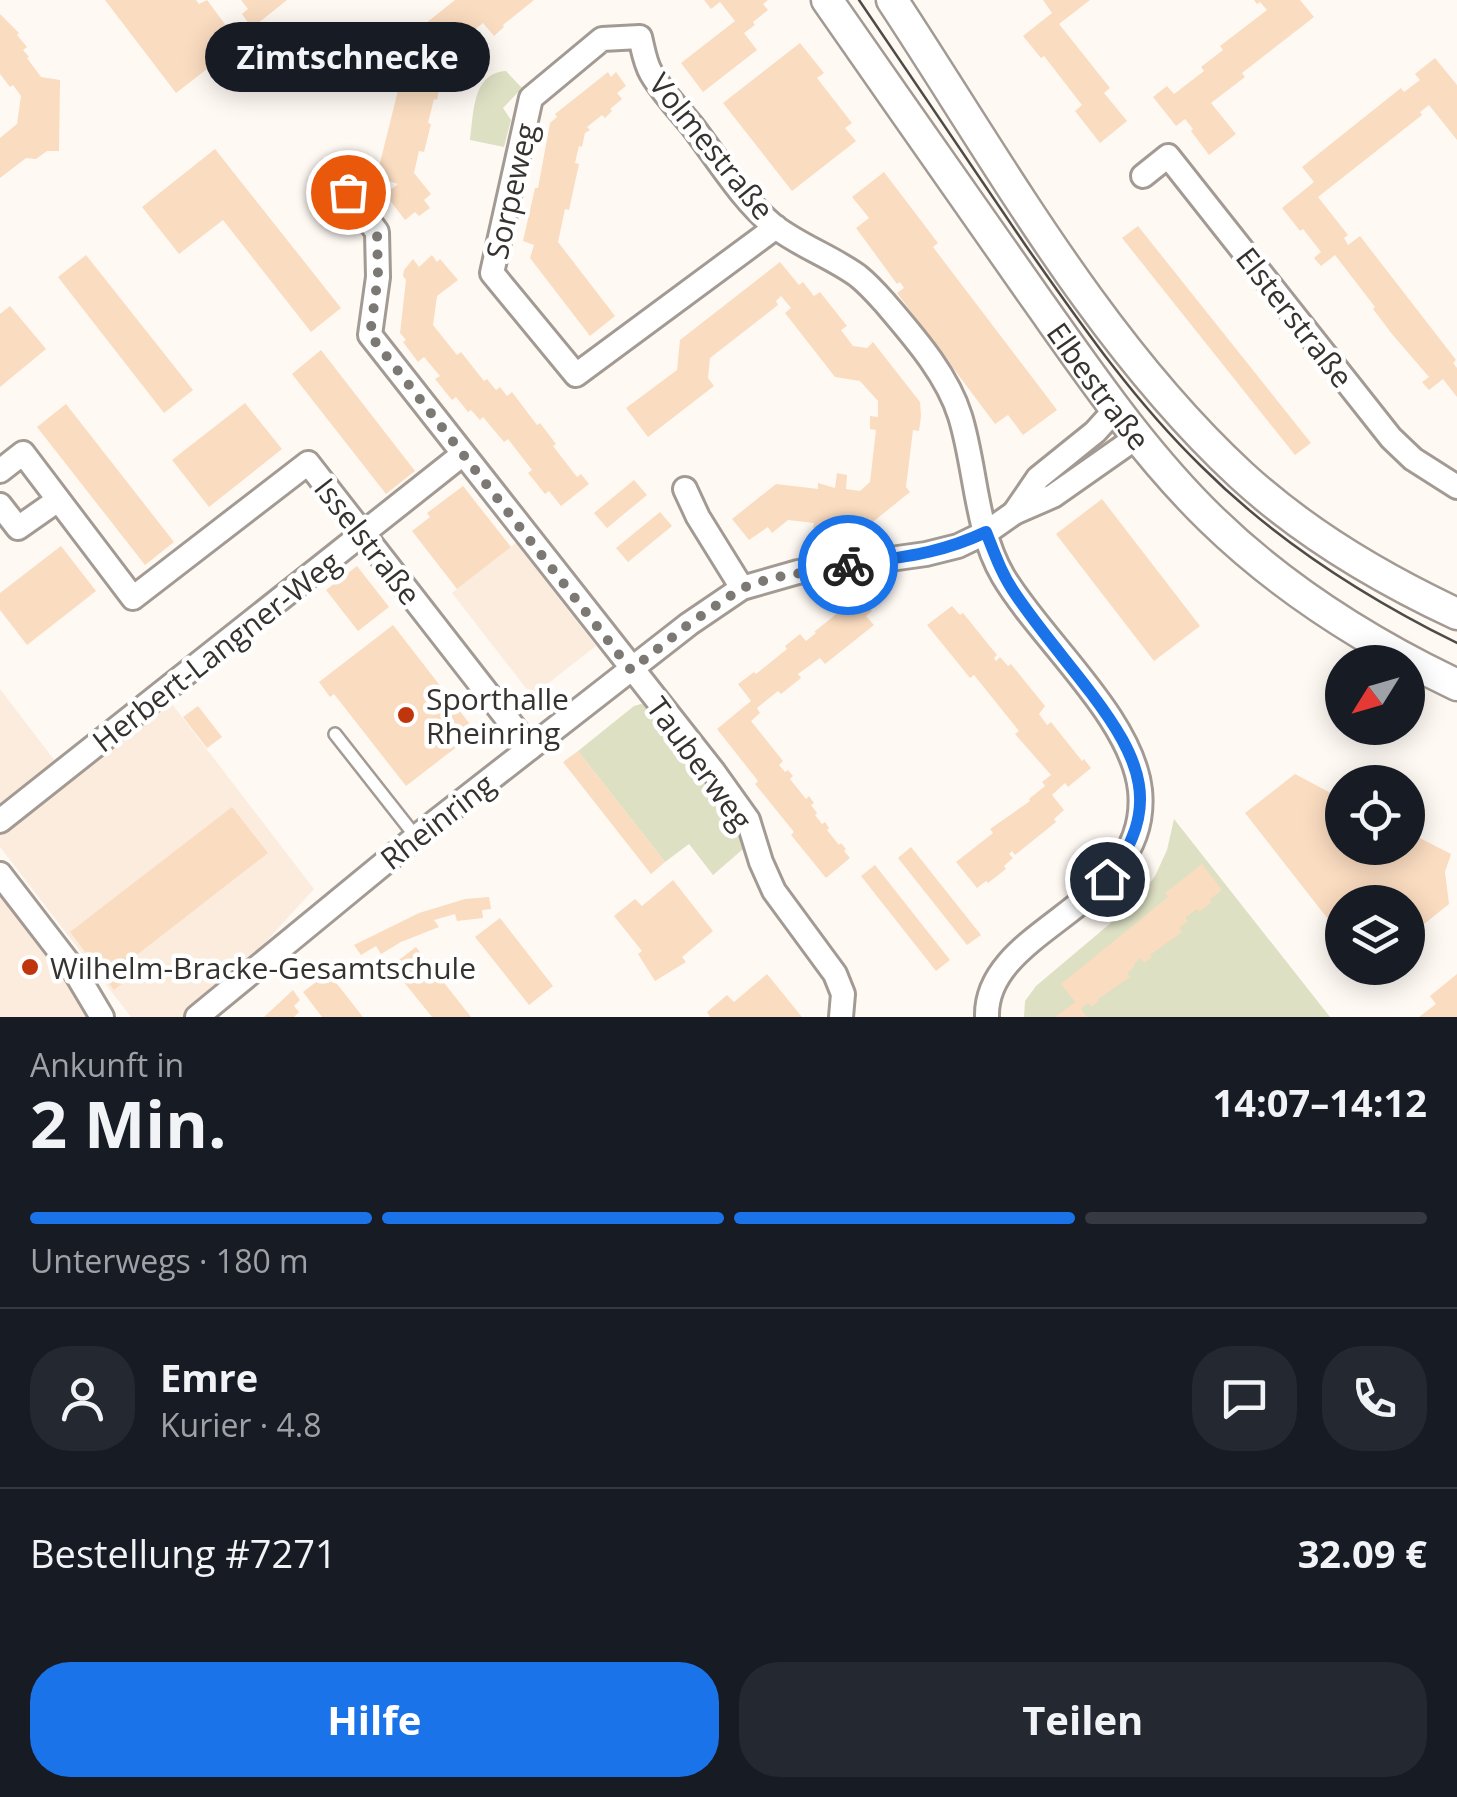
<!DOCTYPE html>
<html lang="de">
<meta charset="utf-8">
<style>
:root{--surface:#171b24;--page:#242831;--text:#f1f3f6;--muted:#9ea1a6;--line:#363941;--accent:#1a73e8}
body{margin:0;font-family:"Open Sans",sans-serif;background:var(--page);color:var(--text);height:100vh;display:flex;flex-direction:column;font-size:38px;white-space:nowrap}
*{box-sizing:border-box;margin:0}
p{font-size:32px;color:var(--muted)}
.icon{flex:none;width:55px;height:55px;fill:none;stroke:currentColor;stroke-width:2;stroke-linecap:round;stroke-linejoin:round}
.map{position:relative;height:1017px;overflow:hidden}
.sheet{display:flex;flex-direction:column;background:var(--surface);flex:1}
.sheet>*{flex:none}
.needle{width:65px;rotate:233deg}
.fabs{position:absolute;left:1325px;top:645px;display:grid;gap:20px}
.fabs a{display:grid;place-items:center;width:100px;height:100px;border-radius:50%;background:var(--surface);box-shadow:0 5px 25px #0003;font-size:50px}
.pin{position:absolute;display:grid;place-items:center;width:85px;height:85px;color:#fff;margin:-42px;border:5px solid #fff;border-radius:50%;box-shadow:0 2px 10px #0007}
.courier{position:absolute;display:grid;place-items:center;width:100px;height:100px;margin:-50px;border:8px solid #1a73e8;border-radius:50%;background:#fff;color:#222;box-shadow:0 2px 12px #0007}
.bubble{position:absolute;height:70px;border-radius:35px;background:var(--surface);box-shadow:0 5px 25px #0003;font-size:32px;font-weight:700;line-height:70px;text-align:center}
.summary em{font-style:normal;font-weight:700}
.summary div{display:flex;flex-direction:column-reverse}
.summary{display:flex;align-items:center;justify-content:space-between;height:170px;padding:0 30px}
h1{font-size:65px;font-weight:700;line-height:75px}
.bar{display:grid;grid-template-columns:repeat(4,1fr);gap:15px 10px;align-content:center;height:120px;padding:0 30px}
.bar i{height:12px;border-radius:8px;background:var(--line)}
.bar .active{background:var(--accent)}
.bar p{grid-column:span 4}
.line{display:flex;align-items:center;gap:25px;padding:0 30px;border-top:2px solid var(--line)}
.line div{flex:1}
.round{display:grid;place-items:center;flex:none;width:105px;height:105px;border-radius:40px;background:var(--page)}
.cta{display:flex;gap:20px;margin-top:auto;padding:20px 30px}
.cta a{flex:1;height:115px;border-radius:40px;background:var(--accent);color:#fff;font-size:40px;font-weight:700;line-height:115px;text-align:center}
.cta a+a{background:var(--page);color:var(--text)}
.map>svg:first-child{display:block}
</style>
<div class="map">
<svg width="1457" height="1017" viewBox="0 0 1457 1017">
<rect width="100%" height="100%" fill="#fff9f4"/>
<!-- built -->
<g fill="#fbecde">
<path d="M516,543L596,646L532,696L452,593Z"/>
<path d="M0,689L55,761L0,804Z"/>
<path d="M169,700L314,889L197,1017H131L0,847V831Z"/>
<path d="M0,887L75,985L91,1017H0Z"/>
</g>
<!-- green -->
<g fill="#dde0c3">
<path d="M506,71L522,88L503,108L511,120L504,147L470,140C474,113 472,73 506,71Z"/>
<path d="M641,704L648,705C685,751 725,792 743,849L713,875L689,844L665,862L578,751L634,706Z"/>
<path d="M1174,819L1330,1017H1024L1025,1001L1036,986L1138,900L1155,876L1167,850Z"/>
</g>
<!-- building -->
<g fill="#fadcc0">
<path d="M105,0H196L199,4L207,0L227,27L234,22L247,38L176,93Z"/>
<path d="M241,0H287L252,28L242,14L248,9Z"/>
<path d="M455,0H534L503,25L504,27L494,36L483,23L440,57L434,83L440,85L437,100L434,99L428,123L431,124L424,152L419,151L414,173L431,194L424,200L430,208L419,216L415,212L405,220L385,194L398,184L380,178L381,172L378,171L408,50L399,48L403,36L421,41L424,39L416,31Z"/>
<path d="M704,0H768L763,4L768,10L753,22L755,25L744,33L757,50L703,92L681,63L735,21L720,2L711,9Z"/>
<path d="M1043,0H1090L1059,24L1110,88L1104,93L1127,121L1100,143L1075,111L1082,105L1044,56L1041,58L1023,36L1052,13Z"/>
<path d="M1254,0H1300L1314,17L1242,73L1245,77L1211,103L1236,134L1209,155L1191,131L1193,129L1185,119L1176,126L1153,97L1167,86L1174,94L1204,71L1201,67L1223,50L1220,46L1267,10L1260,2L1257,4Z"/>
<path d="M0,14L19,33L17,35L27,47L23,50L29,57L27,58L41,77L60,80L59,151H47L36,159L26,158L0,178V138L17,124L21,96L13,85L10,87L0,74Z"/>
<path d="M800,43L824,73L817,78L852,123L845,128L856,141L792,191L723,103Z"/>
<path d="M1435,58L1457,85V140L1429,105L1420,112L1422,115L1318,197L1348,235L1344,238L1348,245L1360,236L1456,360L1453,363L1457,368V397L1443,379L1429,390L1422,382L1429,377L1392,334L1373,309L1375,307L1335,255L1321,266L1314,258L1321,252L1303,229L1300,231L1282,208L1314,182L1302,167L1401,88L1404,92L1420,80L1415,74Z"/>
<path d="M608,72L611,77L616,72L626,86L617,93L622,99L610,109L612,111L605,118L602,115L587,127L590,130L585,133L582,147L579,146L575,163L579,164L569,210L565,209L558,242L615,316L590,336L530,258L534,245L523,241L535,188H538L550,123L557,117L555,114Z"/>
<path d="M215,149L341,308L311,332L223,220L179,254L142,207Z"/>
<path d="M884,172L938,243L933,247L1057,410L1023,435L1008,415L995,424L897,293L904,288L900,282L897,284L856,228L869,218L852,197Z"/>
<path d="M1138,226L1311,443L1295,455L1122,238Z"/>
<path d="M86,255L193,390L164,413L58,277Z"/>
<path d="M432,255L437,262L440,259L458,280L437,296L433,325L457,355L461,352L484,381L487,379L496,390L500,387L507,396L512,392L537,425L540,423L556,444L553,446L577,477L581,474L589,484L561,506L549,491L545,494L528,473L532,470L508,439L504,442L483,417L480,420L471,410L468,412L456,397L452,400L435,379L440,376L424,357L418,362L403,342L406,340L400,333L406,280L403,276L404,270L413,259L419,267Z"/>
<path d="M780,262L799,285L803,282L814,296L820,292L847,326L841,330L853,346L867,348L873,342L920,402L921,416L919,431L913,430L906,487L910,492L869,525L866,521L849,518L848,526L827,523V530L813,528L814,523L788,520L772,533L768,527L749,540L732,519L776,484L818,489V483L835,488L837,473L847,475L846,489L860,491L870,482L876,430L870,429V416L878,417V401L860,381L835,377L785,313L791,308L781,296L776,301L778,305L710,358L708,378L714,386L648,437L626,408L677,370L680,340Z"/>
<path d="M10,306L46,349L0,387V314Z"/>
<path d="M321,350L415,471L386,494L292,374Z"/>
<path d="M245,403L282,449L209,507L172,460Z"/>
<path d="M66,404L174,542L145,565L37,427Z"/>
<path d="M634,480L647,495L607,528L594,513Z"/>
<path d="M463,486L511,547L457,589L412,531L430,517L427,513Z"/>
<path d="M1102,499L1200,626L1154,661L1056,534Z"/>
<path d="M660,512L672,526L628,562L616,548Z"/>
<path d="M61,546L96,591L27,645L0,610V593Z"/>
<path d="M357,566L389,607L358,631L326,590Z"/>
<path d="M860,598L872,611L866,616L874,625L825,664L820,658L798,674L801,678L781,694L778,691L757,708L760,713L751,721L783,761L779,765L785,772L788,770L793,776L790,779L806,799L809,796L814,803L811,805L817,813L815,815L822,824L825,822L829,828L827,830L839,845L841,843L846,849L844,851L850,858L826,878L791,835L794,832L755,784L758,781L717,729L751,701L738,684L754,672L756,674L787,649L785,646L800,634L806,641L816,633L814,632L850,603L851,605Z"/>
<path d="M952,606L960,615L963,613L997,655L994,658L996,661L1000,657L1008,666L1011,664L1045,706L1039,714L1047,725L1051,722L1082,761L1084,759L1091,768L1068,787L1065,783L1052,795L1064,810L1054,819L1056,822L1015,855L1012,851L1009,854L1013,858L1004,866L1006,869L988,883L986,881L977,888L956,862L993,833L990,829L1030,801L1029,799L1045,786L1042,782L1051,775L1015,734L1019,731L974,675L970,678L927,625Z"/>
<path d="M393,625L476,732L406,786L334,694L330,697L319,682Z"/>
<path d="M198,706L222,737L207,748L183,717Z"/>
<path d="M578,751L665,862L651,874L563,762Z"/>
<path d="M1295,774L1342,799V848H1408V832L1451,854L1445,872L1449,904L1408,937V902H1342V937L1245,813Z"/>
<path d="M232,807L268,853L129,961L137,972L114,990L70,932Z"/>
<path d="M911,847L981,935L967,945L898,858Z"/>
<path d="M1202,864L1222,890L1209,900L1212,902L1199,912L1197,909L1185,918L1188,921L1179,928L1182,932L1150,955L1152,957L1144,963L1141,958L1134,964L1135,966L1127,973L1130,977L1098,999L1099,1001L1091,1007L1088,1003L1081,1009L1087,1017H1055L1075,1002L1061,984L1168,897L1165,893Z"/>
<path d="M875,865L950,960L936,971L861,876Z"/>
<path d="M673,880L713,931L682,957L686,962L655,981L638,954L642,951L614,916L635,899L642,906Z"/>
<path d="M489,897L491,909L482,910L483,918L457,921L455,914L434,920L439,927L401,942L381,954L376,946L361,955L354,945L419,913L465,899Z"/>
<path d="M500,918L553,986L529,1005L475,937Z"/>
<path d="M416,947L430,965L471,1017H432L391,966Z"/>
<path d="M328,973L341,989L363,1017H322L303,992Z"/>
<path d="M767,974L802,1017H710L707,1012L727,995L734,1002Z"/>
<path d="M1457,974V1017H1419L1436,1004L1430,996Z"/>
<path d="M293,990L300,1000L294,1006L299,1012L294,1017H264Z"/>
</g>
<g fill="none" stroke-linecap="round" stroke-linejoin="round">
<defs>
<path id="lane" d="M335,734L416,837"/>
<g id="street">
<path d="M1143,176L1168,156L1391,438L1413,459L1457,487"/>
<path d="M348,192L377,232L378,277L370,335L713,771L748,820L761,862L774,891L835,974L843,994L841,1017"/>
<path d="M776,227L576,375L492,273L531,98L602,39L640,37C643,49 645,63 651,73C662,92 679,110 693,127C718,160 742,200 774,226C800,246 832,257 858,276C868,284 877,294 885,303C913,336 947,374 960,416C976,467 975,528 1003,576C1041,640 1132,717 1140,790C1152,907 984,926 987,1017"/>
<path d="M0,471L23,453L133,598L308,463L530,748"/>
<path d="M685,489L698,517L742,588"/>
<path d="M0,505L18,528L58,500"/>
<path d="M1014,513L1038,478L1095,432L1115,410"/>
<path d="M0,821L463,454"/>
<path d="M0,874L74,970L102,1017"/>
<path d="M197,1017L416,837L689,624L742,588L798,572L926,554L958,546L987,532L1014,513L1053,496L1137,437"/>
</g>
<g id="secondary">
<path id="s1" d="M827,0C897,100 966,200 1037,300C1091,376 1144,454 1212,520C1283,589 1367,642 1457,685"/>
<path d="M892,0C998,161 1099,344 1241,475C1304,533 1380,578 1457,614"/>
</g>
</defs>
<!-- lane casing -->
<use href="#lane" stroke="#a39b93" stroke-width="16"/>
<!-- street casing -->
<use href="#street" stroke="#a39b93" stroke-width="28"/>
<!-- secondary casing -->
<use href="#secondary" stroke="#a39b93" stroke-width="35"/>
<!-- lane -->
<use href="#lane" stroke="#fff" stroke-width="11"/>
<!-- street -->
<use href="#street" stroke="#fff" stroke-width="22"/>
<!-- secondary -->
<use href="#secondary" stroke="#fff" stroke-width="30"/>
<!-- tram -->
<path stroke="#4f4c48" stroke-width="2.5" d="M859,0C914,82 970,164 1026,246C1080,323 1133,400 1201,466C1275,540 1364,597 1457,643"/>
</g>
<g fill="none" stroke-linecap="round" stroke-linejoin="round">
<!-- done -->
<path stroke="#7c7874" stroke-width="10" stroke-dasharray="0 18" d="M348,192L377,232L378,276L370,335L631,670L689,624L742,588L772,578L848,565"/>
<!-- route -->
<path stroke="#1a73e8" stroke-width="12" d="M848,565C900,557 937,555 986,532C995,555 1002,575 1016,595C1039,629 1066,660 1091,693C1140,758 1164,808 1107,879"/>
</g>
<!-- markers -->
<g fill="#bf360d" stroke="#fff" stroke-width="4">
<circle cx="406" cy="715" r="10"/>
<circle cx="30" cy="967" r="10"/>
</g>
<g text-anchor="middle" dominant-baseline="central" stroke-width="9" stroke-linejoin="round" paint-order="stroke">
<!-- street labels -->
<g font-size="30" fill="#35322f" stroke="#fff">
<text transform="translate(712 146) rotate(51)">Volmestraße</text>
<text transform="translate(511 191) rotate(-77)">Sorpeweg</text>
<text transform="translate(1295 317) rotate(52)">Elsterstraße</text>
<text stroke="none"><textPath href="#s1" startOffset="472">Elbestraße</textPath></text>
<text transform="translate(368 541) rotate(52)">Isselstraße</text>
<text transform="translate(216 651) rotate(-38)">Herbert-Langner-Weg</text>
<text transform="translate(700 763) rotate(54)">Tauberweg</text>
<text transform="translate(437 821) rotate(-38)">Rheinring</text>
</g>
<!-- poi labels -->
<g font-size="30" fill="#35322f" stroke="#fff" text-anchor="start">
<text x="426" y="698">Sporthalle<tspan x="426" dy="34">Rheinring</tspan></text>
<text x="50" y="967">Wilhelm-Bracke-Gesamtschule</text>
</g>
</g>
</svg>
<div class="fabs">
<a><svg class="needle" viewBox="-14 -14 28 28"><path d="M0-13l5 13h-10z" fill="#e53935"/><path d="M0 13l5-13h-10z" fill="#9ea1a6"/></svg></a>
<a><svg class="icon" aria-label="locate" viewBox="0 0 24 24"><circle cx="12" cy="12" r="6"/><path d="M12 2v4M12 18v4M2 12h4M18 12h4"/></svg></a>
<a><svg class="icon" aria-label="layers" viewBox="0 0 24 24"><path d="M12 4l9 5-9 5-9-5zM3 14l9 5 9-5"/></svg></a>
</div>
<div class="pin" style="left:348px;top:192px;background:#ea580c"><svg class="icon" aria-label="bag" viewBox="0 0 24 24"><path d="M5 8h14l-1 12H6zM9 8a3 3 0 0 1 6 0"/></svg></div>
<div class="pin" style="left:1107px;top:879px;background:#1f2937"><svg class="icon" aria-label="home" viewBox="0 0 24 24"><path d="M3 11l9-7 9 7M6 9v11h12V9"/></svg></div>
<div class="courier" style="left:848px;top:565px"><svg class="icon" aria-label="bike" viewBox="0 0 24 24"><circle cx="6" cy="16" r="4"/><circle cx="18" cy="16" r="4"/><path d="M6 16l4-8h5l3 8M10 8l3 8H6M13 5h3"/></svg></div>
<div class="bubble" style="left:205px;top:22px;width:285px">Zimtschnecke</div>
</div>
<section class="sheet">
<div class="summary"><div><h1>2 Min.</h1><p>Ankunft in</p></div><em>14:07–14:12</em></div>
<div class="bar"><i class="active"></i><i class="active"></i><i class="active"></i><i></i><p>Unterwegs · 180 m</p></div>
<div class="line" style="height:180px"><a class="round"><svg class="icon" aria-label="person" viewBox="0 0 24 24"><circle cx="12" cy="8" r="4"/><path d="M4 21q1-7 8-7t8 7"/></svg></a><div><b>Emre</b><p>Kurier · 4.8</p></div><a class="round"><svg class="icon" aria-label="chat" viewBox="0 0 24 24"><path d="M4 5h16v11H9l-5 4z"/></svg></a><a class="round"><svg class="icon" aria-label="phone" viewBox="0 0 24 24"><path d="M5 4h4l2 5-3 2q2 4 5 5l2-3 5 2v4C11 20 4 13 5 4z"/></svg></a></div>
<div class="line" style="height:130px"><div>Bestellung #7271</div><b>32.09 €</b></div>
<div class="cta"><a>Hilfe</a><a>Teilen</a></div>
</section>
